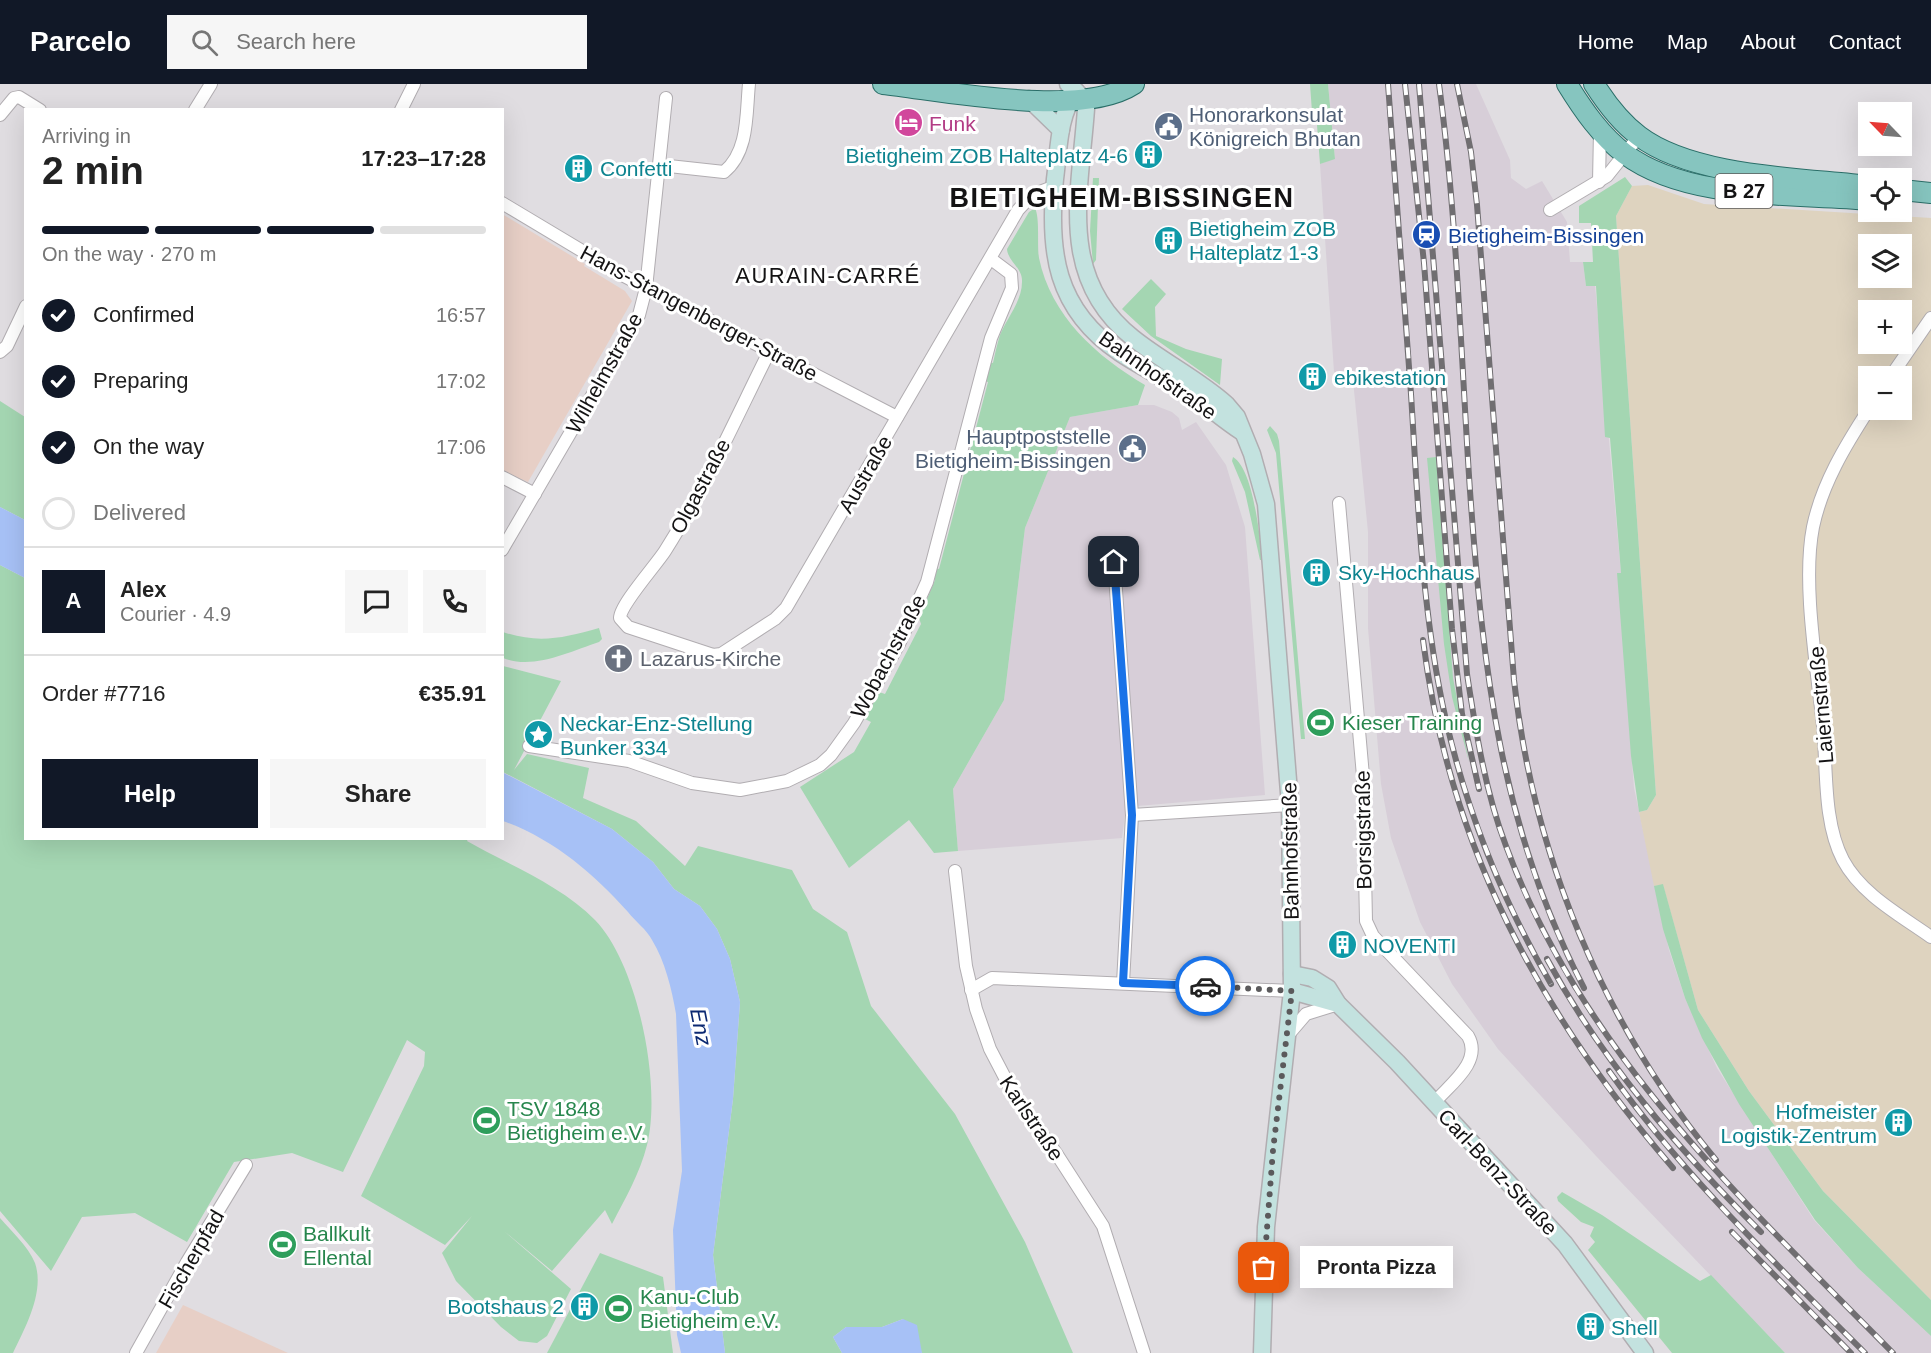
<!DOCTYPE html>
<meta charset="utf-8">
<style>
:root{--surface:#fff;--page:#f6f6f6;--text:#222;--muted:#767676;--line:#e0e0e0;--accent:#111827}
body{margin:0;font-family:Arial,sans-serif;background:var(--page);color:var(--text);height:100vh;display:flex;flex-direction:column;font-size:22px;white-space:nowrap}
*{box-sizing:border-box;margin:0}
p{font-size:20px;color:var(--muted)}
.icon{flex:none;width:33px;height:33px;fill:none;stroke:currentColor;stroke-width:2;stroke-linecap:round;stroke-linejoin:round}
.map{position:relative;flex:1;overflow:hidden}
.side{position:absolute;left:24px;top:24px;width:480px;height:732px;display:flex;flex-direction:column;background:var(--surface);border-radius:0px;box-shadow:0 6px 24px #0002}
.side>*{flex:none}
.needle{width:39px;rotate:295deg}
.tools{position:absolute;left:1858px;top:18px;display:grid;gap:12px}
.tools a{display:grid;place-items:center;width:54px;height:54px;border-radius:0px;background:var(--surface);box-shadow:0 6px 24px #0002;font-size:30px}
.pin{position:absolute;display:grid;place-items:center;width:51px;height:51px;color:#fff;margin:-26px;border-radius:12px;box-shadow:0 3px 9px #0006}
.courier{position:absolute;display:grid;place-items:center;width:60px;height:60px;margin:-30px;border:4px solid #1a73e8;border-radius:50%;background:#fff;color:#222;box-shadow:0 2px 8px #0007}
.bubble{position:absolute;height:42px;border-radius:0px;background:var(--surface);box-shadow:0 6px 24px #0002;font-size:20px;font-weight:700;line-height:42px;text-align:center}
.overview em{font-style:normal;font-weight:700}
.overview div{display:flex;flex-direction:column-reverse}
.overview{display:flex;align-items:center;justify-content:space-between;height:102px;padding:0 18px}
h1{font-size:39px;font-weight:700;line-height:45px}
.bar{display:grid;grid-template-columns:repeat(4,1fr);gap:9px 6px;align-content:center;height:72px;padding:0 18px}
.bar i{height:8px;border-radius:4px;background:var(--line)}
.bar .current{background:var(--accent)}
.bar p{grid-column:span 4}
.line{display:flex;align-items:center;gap:15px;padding:0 18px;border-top:2px solid var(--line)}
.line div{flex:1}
.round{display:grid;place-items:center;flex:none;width:63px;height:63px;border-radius:0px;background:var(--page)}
ol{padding:0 18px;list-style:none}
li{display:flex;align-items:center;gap:18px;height:66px}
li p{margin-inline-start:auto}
li .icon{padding:6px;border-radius:50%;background:var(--accent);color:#fff;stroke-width:4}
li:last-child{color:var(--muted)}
li i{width:33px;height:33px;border:3px solid var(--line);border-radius:50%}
.primary-button{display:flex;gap:12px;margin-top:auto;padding:12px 18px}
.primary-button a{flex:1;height:69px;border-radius:0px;background:var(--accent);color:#fff;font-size:24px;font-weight:700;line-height:69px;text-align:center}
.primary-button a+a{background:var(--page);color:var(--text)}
header{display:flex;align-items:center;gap:36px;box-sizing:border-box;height:84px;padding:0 30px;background:var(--accent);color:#fff}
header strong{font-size:28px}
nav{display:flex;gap:33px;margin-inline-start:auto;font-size:21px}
.search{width:420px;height:54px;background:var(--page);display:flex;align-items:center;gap:15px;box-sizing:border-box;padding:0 21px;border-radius:0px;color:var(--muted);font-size:22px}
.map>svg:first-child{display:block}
</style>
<header>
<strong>Parcelo</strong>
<div class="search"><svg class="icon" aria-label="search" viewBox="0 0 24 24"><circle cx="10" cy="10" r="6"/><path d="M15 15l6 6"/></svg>Search here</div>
<nav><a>Home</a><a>Map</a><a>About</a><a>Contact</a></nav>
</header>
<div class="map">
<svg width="1931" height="1269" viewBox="0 0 1931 1269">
<rect width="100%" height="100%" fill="#e0dde1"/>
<!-- built -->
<g fill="#d7ced8">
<path d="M1328,0H1476L1510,76L1511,94L1526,105L1542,97L1567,138L1570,178H1583L1586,202L1595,201L1621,489H1618L1634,704L1669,866L1685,914L1717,984L1814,1136L1858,1184L1931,1252V1269H1785L1596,1072L1498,965L1452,900L1420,838L1391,754L1381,700L1368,544V448L1352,286L1334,288L1320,80L1335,74Z"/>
<path d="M1138,321H1154L1172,328L1179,334L1182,346L1196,338L1226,381L1245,443L1265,711L1126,723L1122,754L958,767L953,705L1004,616L1025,444L1070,333Z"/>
</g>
<!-- industrial -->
<path fill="#ded3bf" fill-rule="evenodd" d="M1648,101L1704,120L1931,134V1216L1823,1107L1749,1007L1698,926L1663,801L1654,802L1639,728L1647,726L1656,711L1616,132L1632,102ZM1869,160H1902V194H1869ZM1869,226H1902V260H1869ZM1869,292H1902V326H1869Z"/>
<!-- education -->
<g fill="#e7cfc6">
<path d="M502,130L585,180L584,182L625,207L632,217L528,398L503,388Z"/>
<path d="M183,1221L288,1269H156Z"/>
</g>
<!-- green -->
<g fill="#a4d6b2">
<path d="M1310,0H1328L1335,75L1320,80L1316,28H1312Z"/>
<path d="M1625,93L1632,102L1616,132L1656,711L1647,726L1639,728L1631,672L1617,489H1621L1610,354L1605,353L1596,202H1586L1583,178H1593L1591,139H1579V122Z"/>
<path d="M1093,94H1099L1096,176L1093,180L1090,147Z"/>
<path d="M1035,124C1040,134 1037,161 1039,174C1051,232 1096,272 1145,301L1138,321L1070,333L1025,444L1004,616L953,705L958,767L934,769L909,736L849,784L800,703L854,668L871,638L865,635L879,608L885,610L921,540L919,534L935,496V484L939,485L988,298L984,297L989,278L993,279C995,270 997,260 1000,251C1007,234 1022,217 1022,198C1023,184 1008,178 1007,165L1029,128Z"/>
<path d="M1151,195L1166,210L1155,223L1156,252L1186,265L1222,275L1220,301L1151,252L1122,225Z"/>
<path d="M0,317L25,333V436L0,423Z"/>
<path d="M1270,342L1277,350L1279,357L1305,655H1301L1276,369L1267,346Z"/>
<path d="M1233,373C1254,386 1259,452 1263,476H1260L1245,408L1232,377Z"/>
<path d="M1436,373L1453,594L1469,678L1452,613L1444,560L1427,374Z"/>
<path d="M0,481L25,494L26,754L468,755L467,757C509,781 561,801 595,836C638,880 662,1002 647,1061C640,1089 625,1115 612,1140L605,1126L552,1187L504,1147L571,1205L547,1252L537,1259L519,1257L501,1243L456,1197L442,1169L472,1132L445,1161L361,1112L424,982L425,968L407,956L343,1088L292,1069L234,1078L187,1158L135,1129L82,1133L51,1187L0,1127Z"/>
<path d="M599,544L602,555L599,558C569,568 533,586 503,574V548C538,560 564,554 599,544Z"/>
<path d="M503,582L561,597L514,686L527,670L589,684L583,714L636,737L685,782L698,762L792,786L813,825L847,848L871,922L955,1030L1025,1158L1073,1269H922L903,1235L882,1243H846L833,1253L842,1269H725L713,1171L733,1015L740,918L730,875L717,845L700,822L674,805L653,778L612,745L503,688Z"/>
<path d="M1663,800L1698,926L1749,1007L1823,1107L1931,1216V1252L1858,1184L1815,1136L1739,1020L1702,954L1685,914L1663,845L1654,802Z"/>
<path d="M1562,1108L1602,1131L1700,1197L1711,1191L1785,1269H1672L1588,1166L1595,1158L1590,1152L1594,1143L1581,1138L1558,1117L1557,1113Z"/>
<path d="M0,1134C12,1148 28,1162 35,1179C45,1208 25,1244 13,1269H0Z"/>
<path d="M600,1169L663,1193L673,1269H547Z"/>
</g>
<!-- water -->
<g fill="#a7c1f6">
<path d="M0,423L25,436V494L0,481Z"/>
<path d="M502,688L612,745L653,778L674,805L700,822L717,845L730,875L740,918L733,1015L713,1171L725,1269H681L677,1251L673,1146L682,1087L676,930C672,906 665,877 652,856C647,846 635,837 628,828C593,789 553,755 503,737Z"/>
<path d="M903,1235L917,1241L922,1269H842L833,1253L846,1243H882Z"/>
</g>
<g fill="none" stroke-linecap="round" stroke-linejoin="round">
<defs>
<g id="street">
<path d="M195,26L211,0"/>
<path d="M401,26L414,0"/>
<path d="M0,31L14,14L19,13L40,26"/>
<path d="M658,88L669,82L724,88C749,68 746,29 749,0"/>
<path d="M1599,98L1600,47"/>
<path d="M502,119L624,192L897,333"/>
<path d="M1550,126L1607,92L1639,52"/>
<path d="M0,268L7,262L26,222"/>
<path d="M769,268C736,334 705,404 665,467C656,481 620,521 620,534L628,543L713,571L721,570L775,535L786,524L1018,126L1032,111L1055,102"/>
<path d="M1891,292L1931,234"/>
<path d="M1869,325C1845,362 1822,400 1813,443C1802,499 1817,584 1823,642C1827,684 1823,738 1843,776C1861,810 1900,831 1931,853"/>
<path d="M502,393L535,410"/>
<path d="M1339,419L1363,692L1366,837L1373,852L1468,952C1483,978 1449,1001 1434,1019"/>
<path d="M502,466L639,231L646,204L666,14"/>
<path d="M1114,478L1132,731L1123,899"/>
<path d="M529,662L629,677L692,699L740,706L787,697L820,681L831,671L854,639L899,560L927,498L991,254L1012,204L1011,190L991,175"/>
<path d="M1132,731L1290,721"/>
<path d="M955,787L966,882L976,925L990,965L1014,1011L1056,1069L1103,1142L1144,1269"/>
<path d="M971,906L992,894L1292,907"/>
<path d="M1288,951L1306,930L1335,921"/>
<path d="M136,1269L187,1178L246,1081"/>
</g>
<g id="secondary">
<path d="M1068,0L1085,16L1086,25C1080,109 1057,194 1133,254C1163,278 1198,295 1226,320L1237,333L1252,370L1266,420L1290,721L1292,907L1266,1143L1262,1269"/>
<path d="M1076,7C1058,33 1059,65 1055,95C1048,167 1055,225 1120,269C1141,283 1165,295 1187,308C1206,320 1223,336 1242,348"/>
<path d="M1029,15L1061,46"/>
<path d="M1292,890L1312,894L1328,904L1338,920L1397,978L1565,1160L1645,1269"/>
<path d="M1292,907L1338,920"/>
</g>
<g id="primary">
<path d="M883,0C946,7 1081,35 1134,0"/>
<path d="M1567,0C1583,26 1601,52 1625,70C1688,117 1794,109 1869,116"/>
<path d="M1594,0C1606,19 1620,38 1639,52C1693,93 1802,94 1869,102"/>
<path d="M1902,106L1931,109"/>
</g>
</defs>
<!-- street casing -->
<use href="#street" stroke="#b1adb1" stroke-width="14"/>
<!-- secondary casing -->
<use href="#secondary" stroke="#b1adb1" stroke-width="19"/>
<!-- primary casing -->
<use href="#primary" stroke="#2a6e68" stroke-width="22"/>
<!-- street -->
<use href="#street" stroke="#fff" stroke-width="12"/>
<!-- secondary -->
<use href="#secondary" stroke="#c3e2df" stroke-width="16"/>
<!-- primary -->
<use href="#primary" stroke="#86c5bf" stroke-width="20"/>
<defs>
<g id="rail">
<path d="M1388,0C1395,103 1404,207 1411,310C1417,405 1421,503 1438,597C1457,703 1497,807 1551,900"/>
<path d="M1405,0L1424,179L1452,545L1462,630L1479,705"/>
<path d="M1419,0L1467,590C1476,648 1485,707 1506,762C1582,968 1743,1117 1893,1269"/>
<path d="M1439,0C1457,134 1461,272 1470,407C1483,585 1500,743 1584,904"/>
<path d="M1457,0L1471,68L1477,121L1514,596C1533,771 1603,940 1716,1076"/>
<path d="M1423,556C1449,762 1539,929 1673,1084"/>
<path d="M1547,875C1602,977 1679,1066 1761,1148"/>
<path d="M1609,987C1683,1091 1775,1179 1865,1269"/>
<path d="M1732,1148L1851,1269"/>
</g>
</defs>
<!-- rail casing -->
<use href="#rail" stroke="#706e71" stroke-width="6"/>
<!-- rail -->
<use href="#rail" stroke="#fff" stroke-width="4" stroke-dasharray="11" stroke-linecap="butt"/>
</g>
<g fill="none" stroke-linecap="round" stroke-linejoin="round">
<!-- done -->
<path stroke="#5b5a5c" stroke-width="6" stroke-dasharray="0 10.8" d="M1205,902L1292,907L1273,1066L1264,1184"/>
<!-- route -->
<path stroke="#1a73e8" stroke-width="8" d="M1114,478L1132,731L1123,899L1205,902"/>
</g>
<!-- icons -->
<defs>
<symbol id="hotel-disc" viewBox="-11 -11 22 22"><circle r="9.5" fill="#d1479c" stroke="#fff"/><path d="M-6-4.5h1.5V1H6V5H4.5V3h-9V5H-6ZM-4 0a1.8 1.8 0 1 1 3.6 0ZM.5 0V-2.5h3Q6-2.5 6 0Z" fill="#fff"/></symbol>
<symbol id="civic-disc" viewBox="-11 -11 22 22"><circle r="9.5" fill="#5c6f8a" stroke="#fff"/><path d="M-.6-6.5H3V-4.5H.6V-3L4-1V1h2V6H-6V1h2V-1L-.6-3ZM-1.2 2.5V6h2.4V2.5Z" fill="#fff"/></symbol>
<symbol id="building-disc" viewBox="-11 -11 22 22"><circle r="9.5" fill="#0f9aa8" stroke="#fff"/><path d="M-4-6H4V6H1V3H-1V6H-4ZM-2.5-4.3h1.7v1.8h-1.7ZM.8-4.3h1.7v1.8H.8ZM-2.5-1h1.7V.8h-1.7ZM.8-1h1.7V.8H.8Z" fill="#fff"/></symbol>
<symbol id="station-disc" viewBox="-11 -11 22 22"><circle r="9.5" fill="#1a4fb4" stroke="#fff"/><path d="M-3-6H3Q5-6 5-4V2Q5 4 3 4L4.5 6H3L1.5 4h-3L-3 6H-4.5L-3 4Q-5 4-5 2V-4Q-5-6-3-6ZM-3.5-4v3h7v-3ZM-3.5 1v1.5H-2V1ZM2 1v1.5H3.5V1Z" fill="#fff"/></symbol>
<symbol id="church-disc" viewBox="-11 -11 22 22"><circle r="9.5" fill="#6b7280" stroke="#fff"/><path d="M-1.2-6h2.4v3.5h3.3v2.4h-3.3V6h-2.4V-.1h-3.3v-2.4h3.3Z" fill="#fff"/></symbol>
<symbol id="stadium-disc" viewBox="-11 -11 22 22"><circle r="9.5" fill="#2e9e5b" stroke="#fff"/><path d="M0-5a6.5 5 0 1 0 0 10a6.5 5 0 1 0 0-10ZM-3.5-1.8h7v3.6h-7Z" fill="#fff"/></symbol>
<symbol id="sight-disc" viewBox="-11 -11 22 22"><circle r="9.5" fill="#0f9aa8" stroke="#fff"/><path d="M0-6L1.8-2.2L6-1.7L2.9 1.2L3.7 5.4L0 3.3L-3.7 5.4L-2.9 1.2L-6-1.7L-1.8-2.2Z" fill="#fff"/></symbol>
</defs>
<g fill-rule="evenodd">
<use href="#hotel-disc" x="892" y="22" width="33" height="33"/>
<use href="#civic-disc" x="1152" y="26" width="33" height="33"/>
<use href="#building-disc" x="1132" y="54" width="33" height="33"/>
<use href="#building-disc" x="562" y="68" width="33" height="33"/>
<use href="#station-disc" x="1410" y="134" width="33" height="33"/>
<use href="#building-disc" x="1152" y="140" width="33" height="33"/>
<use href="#building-disc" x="1296" y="276" width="33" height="33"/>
<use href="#civic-disc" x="1116" y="348" width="33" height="33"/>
<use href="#building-disc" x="1300" y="472" width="33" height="33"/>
<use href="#church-disc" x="602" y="558" width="33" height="33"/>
<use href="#stadium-disc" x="1304" y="622" width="33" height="33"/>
<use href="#sight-disc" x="522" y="634" width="33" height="33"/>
<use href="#building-disc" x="1326" y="844" width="33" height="33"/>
<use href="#stadium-disc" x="470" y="1020" width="33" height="33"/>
<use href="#building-disc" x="1882" y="1022" width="33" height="33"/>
<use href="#stadium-disc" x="266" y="1144" width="33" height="33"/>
<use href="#building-disc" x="568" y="1206" width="33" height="33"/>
<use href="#stadium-disc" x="602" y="1208" width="33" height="33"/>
<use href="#building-disc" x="1574" y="1226" width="33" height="33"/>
</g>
<g text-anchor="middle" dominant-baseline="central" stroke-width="6" stroke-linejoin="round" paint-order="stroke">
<!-- shield labels -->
<rect fill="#fff" stroke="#5a5a5a" stroke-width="1.5" x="1715.5" y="90" width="57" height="34" rx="4.5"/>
<g font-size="20" font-weight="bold" fill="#141314">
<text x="1744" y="107">B 27</text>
</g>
<!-- service labels -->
<g font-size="21" fill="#4e5e75" stroke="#fff" text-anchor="start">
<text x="1189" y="30">Honorarkonsulat<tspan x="1189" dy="24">Königreich Bhutan</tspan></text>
<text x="1111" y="352" text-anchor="end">Hauptpoststelle<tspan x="1111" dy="24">Bietigheim-Bissingen</tspan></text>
</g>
<!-- hotel labels -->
<g font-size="21" fill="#b23c85" stroke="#fff" text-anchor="start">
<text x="929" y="39">Funk</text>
</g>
<!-- culture labels -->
<g font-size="21" fill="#0d838f" stroke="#fff" text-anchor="start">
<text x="1128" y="71" text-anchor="end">Bietigheim ZOB Halteplatz 4-6</text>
<text x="600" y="84">Confetti</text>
<text x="1189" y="144">Bietigheim ZOB<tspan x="1189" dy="24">Halteplatz 1-3</tspan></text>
<text x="1334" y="293">ebikestation</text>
<text x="1338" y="488">Sky-Hochhaus</text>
<text x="560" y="639">Neckar-Enz-Stellung<tspan x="560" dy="24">Bunker 334</tspan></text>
<text x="1363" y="861">NOVENTI</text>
<text x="1877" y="1027" text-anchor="end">Hofmeister<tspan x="1877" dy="24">Logistik-Zentrum</tspan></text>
<text x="564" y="1222" text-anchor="end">Bootshaus 2</text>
<text x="1611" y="1243">Shell</text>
</g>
<!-- transit labels -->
<g font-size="21" fill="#164399" stroke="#fff" text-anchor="start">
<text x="1448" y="151">Bietigheim-Bissingen</text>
</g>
<!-- street labels -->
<g font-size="21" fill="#141314" stroke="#fff">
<text transform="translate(699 229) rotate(28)">Hans-Stangenberger-Straße</text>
<text transform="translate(604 289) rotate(-61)">Wilhelmstraße</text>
<text transform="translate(1158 291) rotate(35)">Bahnhofstraße</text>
<text transform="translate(865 390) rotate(-60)">Austraße</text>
<text transform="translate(700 402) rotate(-62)">Olgastraße</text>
<text transform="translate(888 572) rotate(-62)">Wobachstraße</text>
<text transform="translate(1821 621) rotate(-95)">Laiernstraße</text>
<text transform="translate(1363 746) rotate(-91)">Borsigstraße</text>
<text transform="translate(1290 767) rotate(-91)">Bahnhofstraße</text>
<text transform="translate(1032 1034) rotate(56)">Karlstraße</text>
<text transform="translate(1498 1088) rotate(47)">Carl-Benz-Straße</text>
<text transform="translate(191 1175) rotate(-60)">Fischerpfad</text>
</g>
<!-- worship labels -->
<g font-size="21" fill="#5b616d" stroke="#fff" text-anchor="start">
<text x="640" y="574">Lazarus-Kirche</text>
</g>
<!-- leisure labels -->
<g font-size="21" fill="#27864d" stroke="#fff" text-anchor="start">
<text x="1342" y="638">Kieser Training</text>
<text x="507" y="1024">TSV 1848<tspan x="507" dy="24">Bietigheim e.V.</tspan></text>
<text x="303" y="1149">Ballkult<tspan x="303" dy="24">Ellental</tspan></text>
<text x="640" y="1212">Kanu-Club<tspan x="640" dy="24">Bietigheim e.V.</tspan></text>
</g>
<!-- neighbourhood labels -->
<g font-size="22" letter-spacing="1.5" fill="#141314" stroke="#fff">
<text x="828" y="191">AURAIN-CARRÉ</text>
</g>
<!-- water labels -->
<g font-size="22" font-style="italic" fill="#0c2972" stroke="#fff">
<text transform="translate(701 943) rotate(79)">Enz</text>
</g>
<!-- district labels -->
<g font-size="27" font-weight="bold" letter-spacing="1.5" fill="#141314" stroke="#fff">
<text x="1122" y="114">BIETIGHEIM-BISSINGEN</text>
</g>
</g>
</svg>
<div class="tools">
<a><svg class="needle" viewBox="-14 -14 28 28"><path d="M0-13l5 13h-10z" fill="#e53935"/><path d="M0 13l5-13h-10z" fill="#767676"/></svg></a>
<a><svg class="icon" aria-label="locate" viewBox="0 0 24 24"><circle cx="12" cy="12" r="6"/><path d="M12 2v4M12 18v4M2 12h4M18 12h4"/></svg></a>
<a><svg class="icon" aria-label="layers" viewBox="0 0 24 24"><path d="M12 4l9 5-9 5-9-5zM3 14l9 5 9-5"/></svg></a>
<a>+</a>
<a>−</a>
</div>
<div class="pin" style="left:1264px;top:1184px;background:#ea580c"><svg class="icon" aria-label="bag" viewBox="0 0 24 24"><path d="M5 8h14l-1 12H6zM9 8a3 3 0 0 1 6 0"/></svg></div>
<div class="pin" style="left:1114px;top:478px;background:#1f2937"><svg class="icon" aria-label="home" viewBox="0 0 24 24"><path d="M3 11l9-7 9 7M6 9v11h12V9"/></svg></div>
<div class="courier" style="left:1205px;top:902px"><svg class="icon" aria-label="car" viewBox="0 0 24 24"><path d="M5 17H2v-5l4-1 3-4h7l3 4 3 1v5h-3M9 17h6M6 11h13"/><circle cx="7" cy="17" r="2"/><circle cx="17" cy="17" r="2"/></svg></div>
<div class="bubble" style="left:1300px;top:1162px;width:153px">Pronta Pizza</div>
<section class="side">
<div class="overview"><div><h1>2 min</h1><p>Arriving in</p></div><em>17:23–17:28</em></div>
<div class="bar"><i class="current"></i><i class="current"></i><i class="current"></i><i></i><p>On the way · 270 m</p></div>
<ol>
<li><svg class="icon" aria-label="check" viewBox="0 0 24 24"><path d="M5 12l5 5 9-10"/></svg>Confirmed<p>16:57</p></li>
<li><svg class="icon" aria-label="check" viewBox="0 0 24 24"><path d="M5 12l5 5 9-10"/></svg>Preparing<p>17:02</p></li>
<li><svg class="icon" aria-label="check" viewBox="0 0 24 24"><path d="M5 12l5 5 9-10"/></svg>On the way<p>17:06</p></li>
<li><i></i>Delivered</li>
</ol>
<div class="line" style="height:108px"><b class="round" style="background:var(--accent);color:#fff">A</b><div><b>Alex</b><p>Courier · 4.9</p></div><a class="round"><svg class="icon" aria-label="chat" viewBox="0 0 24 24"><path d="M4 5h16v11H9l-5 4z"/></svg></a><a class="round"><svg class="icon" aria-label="phone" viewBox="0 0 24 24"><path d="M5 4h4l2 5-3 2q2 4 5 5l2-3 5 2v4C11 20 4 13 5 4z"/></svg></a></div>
<div class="line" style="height:78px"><div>Order #7716</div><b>€35.91</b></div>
<div class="primary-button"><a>Help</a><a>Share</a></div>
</section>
</div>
